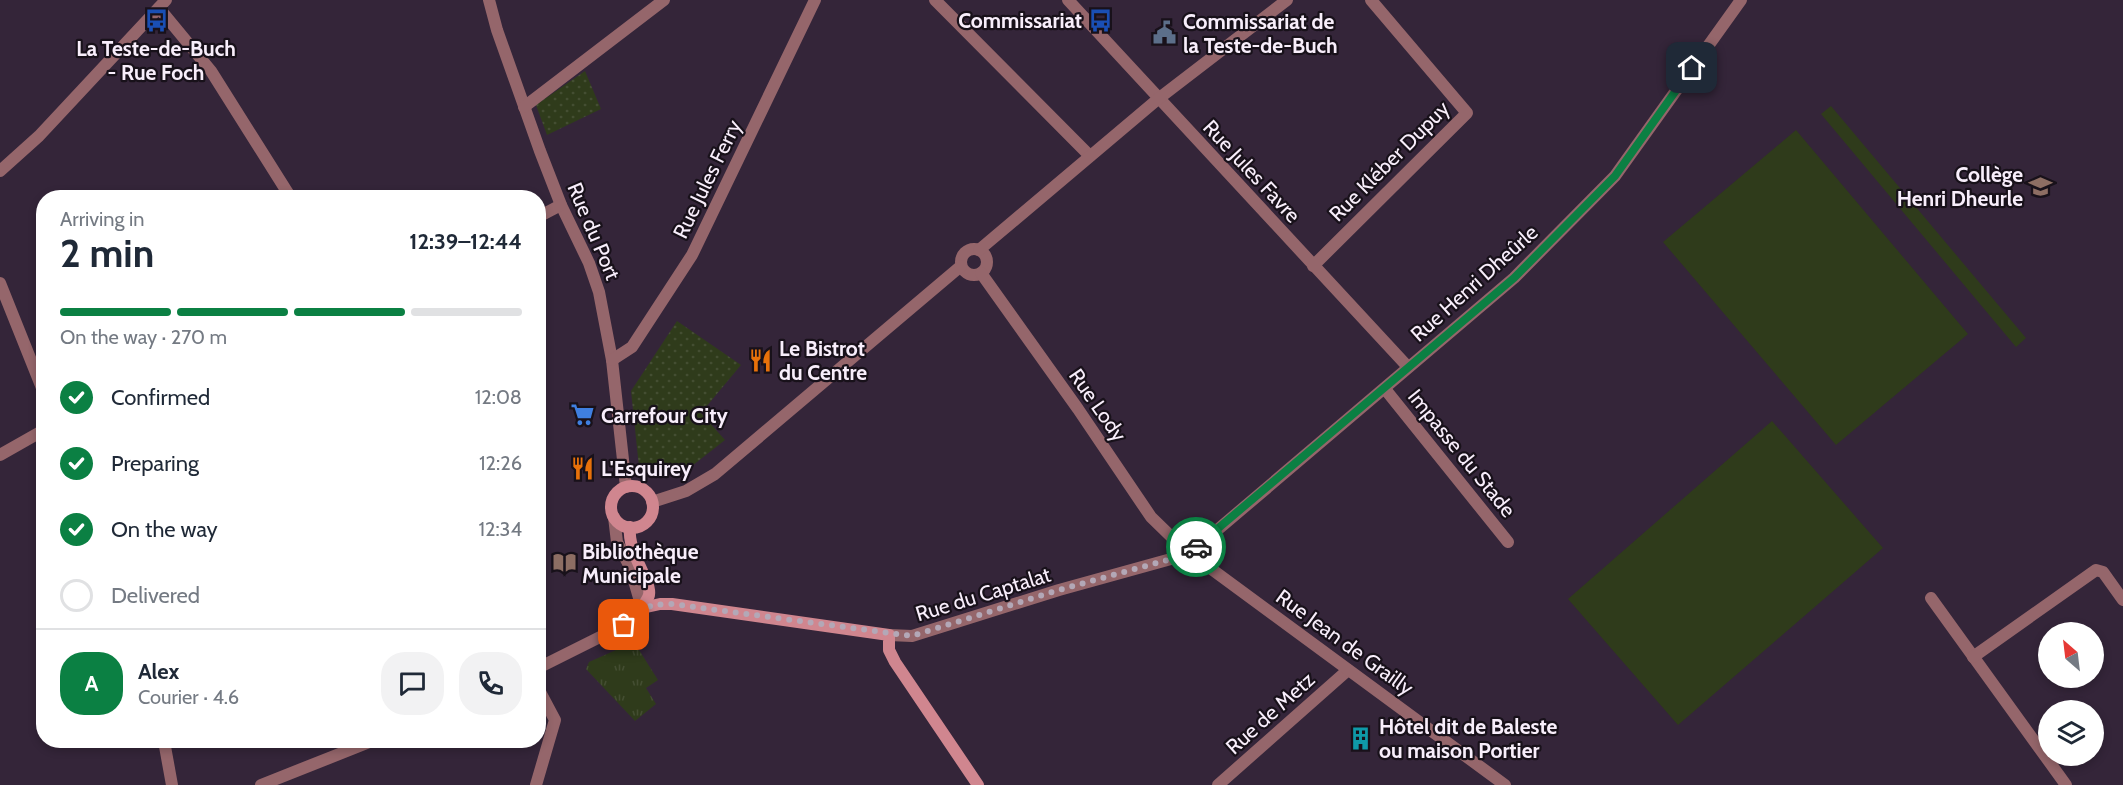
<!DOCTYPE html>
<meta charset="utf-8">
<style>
:root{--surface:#fff;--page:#f2f2f3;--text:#1f2937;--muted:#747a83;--line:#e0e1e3;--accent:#0b8043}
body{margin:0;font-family:Cabin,sans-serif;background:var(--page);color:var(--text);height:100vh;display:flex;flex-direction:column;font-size:22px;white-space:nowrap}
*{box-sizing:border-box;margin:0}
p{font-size:20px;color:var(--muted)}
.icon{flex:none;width:33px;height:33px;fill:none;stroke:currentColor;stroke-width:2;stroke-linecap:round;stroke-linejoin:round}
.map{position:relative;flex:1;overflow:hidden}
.panel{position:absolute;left:36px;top:190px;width:510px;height:558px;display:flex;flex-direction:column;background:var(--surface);border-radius:24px;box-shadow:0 3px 9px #0003}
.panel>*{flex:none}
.needle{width:39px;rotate:332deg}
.buttons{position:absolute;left:2038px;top:622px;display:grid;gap:12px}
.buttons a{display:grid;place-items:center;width:66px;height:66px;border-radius:50%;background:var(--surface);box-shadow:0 3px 9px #0003;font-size:30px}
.pin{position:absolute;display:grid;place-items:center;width:51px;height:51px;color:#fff;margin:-26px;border-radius:12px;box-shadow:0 3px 9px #0006}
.courier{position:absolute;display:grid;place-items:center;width:60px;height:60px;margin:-30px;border:4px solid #0b8043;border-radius:50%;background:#fff;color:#222;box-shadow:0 2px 8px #0007}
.headline em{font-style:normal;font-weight:700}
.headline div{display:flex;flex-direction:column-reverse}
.headline{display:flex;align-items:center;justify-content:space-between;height:102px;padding:0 24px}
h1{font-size:39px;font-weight:700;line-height:45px}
.bar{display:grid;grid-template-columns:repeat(4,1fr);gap:9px 6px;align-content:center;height:72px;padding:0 24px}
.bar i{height:8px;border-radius:4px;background:var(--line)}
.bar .active{background:var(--accent)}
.bar p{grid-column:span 4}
.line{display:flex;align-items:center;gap:15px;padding:0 24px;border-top:2px solid var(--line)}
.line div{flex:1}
.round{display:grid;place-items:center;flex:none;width:63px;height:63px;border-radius:24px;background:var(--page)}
ol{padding:0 24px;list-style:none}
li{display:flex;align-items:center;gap:18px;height:66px}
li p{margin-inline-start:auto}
li .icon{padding:6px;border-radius:50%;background:var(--accent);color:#fff;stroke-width:4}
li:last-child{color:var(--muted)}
li i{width:33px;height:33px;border:3px solid var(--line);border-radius:50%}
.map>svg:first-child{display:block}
</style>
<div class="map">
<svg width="2123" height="785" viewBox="0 0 2123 785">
<defs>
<pattern id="grass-tufts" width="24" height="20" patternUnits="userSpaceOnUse" patternTransform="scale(1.5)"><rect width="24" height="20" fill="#2f3b1b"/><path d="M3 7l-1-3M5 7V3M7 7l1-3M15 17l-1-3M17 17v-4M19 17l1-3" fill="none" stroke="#444e32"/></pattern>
<pattern id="park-dots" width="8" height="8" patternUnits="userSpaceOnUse" patternTransform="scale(1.5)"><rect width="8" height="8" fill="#2f3b1b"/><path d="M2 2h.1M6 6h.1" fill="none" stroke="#444e32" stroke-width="1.8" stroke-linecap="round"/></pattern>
</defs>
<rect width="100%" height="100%" fill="#342539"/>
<!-- grass -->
<path fill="url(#grass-tufts)" d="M634,642L658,680L646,688L656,704L635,721L586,669L589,662Z"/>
<!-- park -->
<g fill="url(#park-dots)">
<path d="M585,71L601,109L547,135L536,105Z"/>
<path d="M677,321L741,365L701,413L725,440L683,473L659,472L639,467L631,391Z"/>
</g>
<!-- garden -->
<g fill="#2f3b1b">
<path d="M1831,106L2026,338L2016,347L1821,114Z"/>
<path d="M1796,130L1968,334L1836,445L1663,242Z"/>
<path d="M1772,421L1883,548L1678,725L1568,599Z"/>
</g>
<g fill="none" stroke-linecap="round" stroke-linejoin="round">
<!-- minor -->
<g stroke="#95666b" stroke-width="12">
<path d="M489,0L497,30L540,151L561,205L589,263L599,292L612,360L626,487"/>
<path d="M935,0L1090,156"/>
<path d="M1068,0L1408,367"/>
<path d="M159,8L211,71L291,198"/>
<path d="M524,107L664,0"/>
<path d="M0,171L39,136L166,0"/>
<path d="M538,217L561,205"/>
<path d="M1313,266L1467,113L1371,0"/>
<path d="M0,283L44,393"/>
<path d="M612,360L632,347L692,255L815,0"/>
<path d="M1385,389L1508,542"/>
<path d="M0,455L44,430"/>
<path d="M1931,598L2066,785"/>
<path d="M889,635L912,636L1059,590L1189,554L1514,278L1615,176L1741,0"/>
<path d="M1973,657L2096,570L2103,572L2123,600"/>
<path d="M164,741L172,785"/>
<path d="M1218,785L1348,670"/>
</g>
<!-- tertiary -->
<g stroke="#95666b" stroke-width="12">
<circle cx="974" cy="262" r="13"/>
<path d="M979,250L1158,99L1287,0"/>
<path d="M981,273L1078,409L1151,517L1189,554L1210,568L1505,785"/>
<path d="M652,502L686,491L715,474L961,266"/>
<path d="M538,668L624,625L642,608L630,567L617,542L614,517"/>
<path d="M261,785L372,741"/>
<path d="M536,785L555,720L538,688"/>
</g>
<!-- secondary -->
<g stroke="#d0868f" stroke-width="12">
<circle cx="632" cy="507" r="21"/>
<path d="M630,527C627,553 652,581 649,595C648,599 644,604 642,608"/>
<path d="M642,608L660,604H672L889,635V650L895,662L978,785"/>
</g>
</g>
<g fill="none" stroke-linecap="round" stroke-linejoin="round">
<!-- done -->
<path stroke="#b3a8b7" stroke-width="6" stroke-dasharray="0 10.8" d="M624,625C642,608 646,604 672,604L912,636L1059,590L1189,554L1196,547"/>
<!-- route -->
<path stroke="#0b8043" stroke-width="8" d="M1196,547L1514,278L1615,176L1692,68"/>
</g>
<!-- icons -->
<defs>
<symbol id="bus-bare" viewBox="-9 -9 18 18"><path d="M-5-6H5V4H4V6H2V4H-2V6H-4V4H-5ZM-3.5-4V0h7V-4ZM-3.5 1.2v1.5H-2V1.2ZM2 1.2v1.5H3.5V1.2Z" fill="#1a4fb4" stroke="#18111a" stroke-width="2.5" paint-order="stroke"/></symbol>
<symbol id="civic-bare" viewBox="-9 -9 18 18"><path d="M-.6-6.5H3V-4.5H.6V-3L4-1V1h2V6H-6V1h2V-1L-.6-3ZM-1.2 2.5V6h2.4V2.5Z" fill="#5c6f8a" stroke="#18111a" stroke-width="2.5" paint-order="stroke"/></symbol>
<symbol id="school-bare" viewBox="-9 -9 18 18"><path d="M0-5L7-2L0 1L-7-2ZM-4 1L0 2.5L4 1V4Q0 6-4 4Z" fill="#8d6e63" stroke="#18111a" stroke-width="2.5" paint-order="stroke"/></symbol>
<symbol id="restaurant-bare" viewBox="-9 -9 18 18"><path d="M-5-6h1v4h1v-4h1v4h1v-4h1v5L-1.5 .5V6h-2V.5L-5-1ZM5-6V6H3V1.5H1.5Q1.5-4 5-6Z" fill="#e8710a" stroke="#18111a" stroke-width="2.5" paint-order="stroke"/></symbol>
<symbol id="supermarket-bare" viewBox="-9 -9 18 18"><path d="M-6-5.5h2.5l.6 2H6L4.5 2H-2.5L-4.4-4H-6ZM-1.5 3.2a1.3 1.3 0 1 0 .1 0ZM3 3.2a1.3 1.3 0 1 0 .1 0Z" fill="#3f7fe0" stroke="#18111a" stroke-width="2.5" paint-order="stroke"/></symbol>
<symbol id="library-bare" viewBox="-9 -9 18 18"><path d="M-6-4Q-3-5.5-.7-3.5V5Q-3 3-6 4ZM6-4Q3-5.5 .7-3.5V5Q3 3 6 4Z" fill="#8d6e63" stroke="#18111a" stroke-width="2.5" paint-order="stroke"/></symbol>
<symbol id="building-bare" viewBox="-9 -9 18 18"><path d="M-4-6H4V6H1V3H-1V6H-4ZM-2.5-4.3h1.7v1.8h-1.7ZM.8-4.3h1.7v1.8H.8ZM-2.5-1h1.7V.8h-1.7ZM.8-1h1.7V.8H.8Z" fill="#0f9aa8" stroke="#18111a" stroke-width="2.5" paint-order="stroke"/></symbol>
</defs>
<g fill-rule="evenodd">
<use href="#bus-bare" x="140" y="4" width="33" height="33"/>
<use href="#bus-bare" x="1084" y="4" width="33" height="33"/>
<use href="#civic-bare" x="1148" y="16" width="33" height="33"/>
<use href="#school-bare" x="2024" y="170" width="33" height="33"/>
<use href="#restaurant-bare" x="744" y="344" width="33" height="33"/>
<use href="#supermarket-bare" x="566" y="398" width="33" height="33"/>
<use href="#restaurant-bare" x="566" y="452" width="33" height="33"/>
<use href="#library-bare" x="548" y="546" width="33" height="33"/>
<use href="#building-bare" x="1344" y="722" width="33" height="33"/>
</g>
<g text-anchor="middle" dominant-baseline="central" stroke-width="4.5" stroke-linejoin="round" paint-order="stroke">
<!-- poi labels -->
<g font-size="21" font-weight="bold" fill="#f8eefb" stroke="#18111a" text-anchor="start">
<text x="1082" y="20" text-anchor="end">Commissariat</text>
<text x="1183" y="21">Commissariat de<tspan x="1183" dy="24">la Teste-de-Buch</tspan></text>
<text x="156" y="48" text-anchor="middle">La Teste-de-Buch<tspan x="156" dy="24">- Rue Foch</tspan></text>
<text x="2023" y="174" text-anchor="end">Collège<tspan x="2023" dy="24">Henri Dheurle</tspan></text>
<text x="779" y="348">Le Bistrot<tspan x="779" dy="24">du Centre</tspan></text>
<text x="601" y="415">Carrefour City</text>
<text x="601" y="468">L'Esquirey</text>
<text x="582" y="551">Bibliothèque<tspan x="582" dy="24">Municipale</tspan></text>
<text x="1379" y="726">Hôtel dit de Baleste<tspan x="1379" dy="24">ou maison Portier</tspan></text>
</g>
<!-- street labels -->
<g font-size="21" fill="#f8eefb" stroke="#18111a">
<text transform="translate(1389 161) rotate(-45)">Rue Kléber Dupuy</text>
<text transform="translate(1252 171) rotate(47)">Rue Jules Favre</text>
<text transform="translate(707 179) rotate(-64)">Rue Jules Ferry</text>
<text transform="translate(594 231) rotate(67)">Rue du Port</text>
<text transform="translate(1474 283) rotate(-42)">Rue Henri Dheûrle</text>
<text transform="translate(1098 405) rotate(55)">Rue Lody</text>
<text transform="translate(1462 453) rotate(51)">Impasse du Stade</text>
<text transform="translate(983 594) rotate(-17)">Rue du Captalat</text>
<text transform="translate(1345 642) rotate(36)">Rue Jean de Grailly</text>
<text transform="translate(1270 713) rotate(-42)">Rue de Metz</text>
</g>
</g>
</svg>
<div class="buttons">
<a><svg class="needle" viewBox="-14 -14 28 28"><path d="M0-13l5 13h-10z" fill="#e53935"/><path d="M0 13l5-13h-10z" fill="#747a83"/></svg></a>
<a><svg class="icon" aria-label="layers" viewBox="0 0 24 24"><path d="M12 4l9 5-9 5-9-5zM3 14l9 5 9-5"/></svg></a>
</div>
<div class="pin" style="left:624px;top:625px;background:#ea580c"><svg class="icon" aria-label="bag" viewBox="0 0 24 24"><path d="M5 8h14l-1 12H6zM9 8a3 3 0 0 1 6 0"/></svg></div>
<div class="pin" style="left:1692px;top:68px;background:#1f2937"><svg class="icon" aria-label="home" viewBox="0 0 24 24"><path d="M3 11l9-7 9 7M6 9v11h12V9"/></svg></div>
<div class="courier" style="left:1196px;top:547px"><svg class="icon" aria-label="car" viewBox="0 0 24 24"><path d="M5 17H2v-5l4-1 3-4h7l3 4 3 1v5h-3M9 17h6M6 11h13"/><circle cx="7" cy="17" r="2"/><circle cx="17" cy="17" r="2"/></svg></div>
<section class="panel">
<div class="headline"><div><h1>2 min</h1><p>Arriving in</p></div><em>12:39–12:44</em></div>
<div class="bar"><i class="active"></i><i class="active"></i><i class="active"></i><i></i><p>On the way · 270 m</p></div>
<ol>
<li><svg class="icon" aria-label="check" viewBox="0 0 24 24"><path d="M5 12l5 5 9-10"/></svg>Confirmed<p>12:08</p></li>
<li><svg class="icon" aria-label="check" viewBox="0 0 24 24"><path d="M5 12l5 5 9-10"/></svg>Preparing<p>12:26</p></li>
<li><svg class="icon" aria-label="check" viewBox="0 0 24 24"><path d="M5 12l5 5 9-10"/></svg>On the way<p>12:34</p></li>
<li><i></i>Delivered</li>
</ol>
<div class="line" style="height:108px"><b class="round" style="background:var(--accent);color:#fff">A</b><div><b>Alex</b><p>Courier · 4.6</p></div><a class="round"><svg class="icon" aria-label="chat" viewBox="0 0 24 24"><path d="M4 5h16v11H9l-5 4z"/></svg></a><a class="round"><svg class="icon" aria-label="phone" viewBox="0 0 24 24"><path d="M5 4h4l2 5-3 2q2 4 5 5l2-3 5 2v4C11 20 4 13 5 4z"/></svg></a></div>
</section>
</div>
